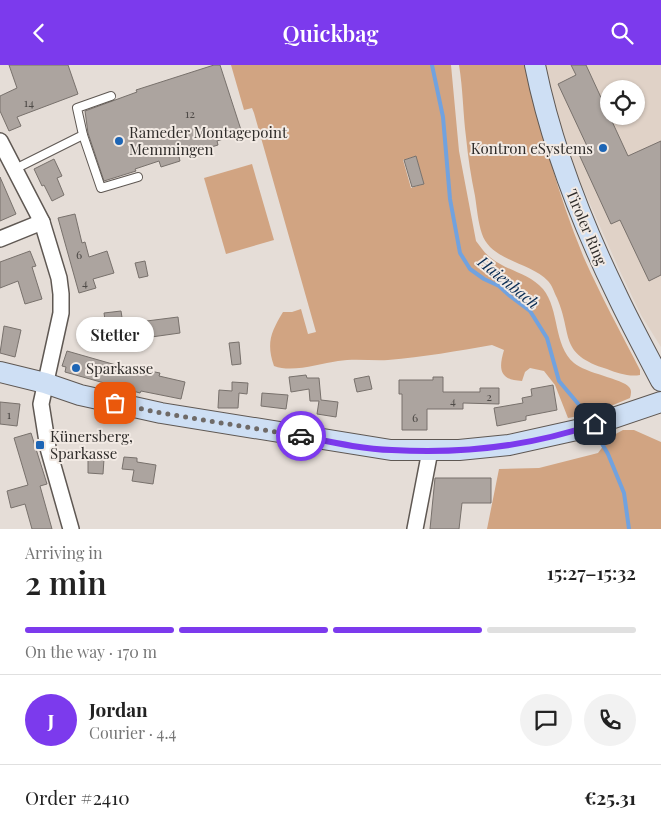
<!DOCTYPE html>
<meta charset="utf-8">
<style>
:root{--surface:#fff;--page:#f2f2f2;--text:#222;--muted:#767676;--line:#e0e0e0;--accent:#7c3aed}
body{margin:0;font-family:"Playfair Display",serif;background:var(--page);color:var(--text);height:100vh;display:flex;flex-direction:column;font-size:19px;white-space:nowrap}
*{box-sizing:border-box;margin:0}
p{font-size:16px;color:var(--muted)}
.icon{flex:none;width:28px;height:28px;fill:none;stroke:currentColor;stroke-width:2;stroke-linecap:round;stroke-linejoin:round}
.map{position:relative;height:464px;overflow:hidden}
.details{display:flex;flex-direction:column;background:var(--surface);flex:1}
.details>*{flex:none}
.controls{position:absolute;left:600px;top:15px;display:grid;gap:10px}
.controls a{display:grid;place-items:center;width:45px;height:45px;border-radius:50%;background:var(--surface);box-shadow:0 1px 4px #0004;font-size:25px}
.pin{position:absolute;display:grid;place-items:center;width:42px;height:42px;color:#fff;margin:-21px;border-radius:10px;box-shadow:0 2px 8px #0006}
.courier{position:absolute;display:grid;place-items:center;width:50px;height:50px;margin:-25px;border:4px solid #7c3aed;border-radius:50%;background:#fff;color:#222;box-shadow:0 1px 6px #0007}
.bubble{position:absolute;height:35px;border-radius:18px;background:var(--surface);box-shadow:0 1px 4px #0004;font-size:16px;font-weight:600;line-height:35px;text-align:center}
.summary em{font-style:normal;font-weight:600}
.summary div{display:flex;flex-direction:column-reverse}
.summary{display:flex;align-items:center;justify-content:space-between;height:85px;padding:0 25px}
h1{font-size:32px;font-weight:600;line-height:38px}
.bar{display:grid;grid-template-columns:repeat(4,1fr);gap:8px 5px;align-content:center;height:60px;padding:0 25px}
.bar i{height:6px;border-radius:4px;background:var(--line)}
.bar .selected{background:var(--accent)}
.bar p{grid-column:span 4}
.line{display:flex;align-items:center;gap:12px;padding:0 25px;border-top:1px solid var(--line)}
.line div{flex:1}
.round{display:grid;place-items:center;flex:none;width:52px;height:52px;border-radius:26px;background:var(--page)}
header{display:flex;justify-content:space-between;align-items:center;height:65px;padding:0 25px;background:var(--accent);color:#fff;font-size:22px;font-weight:600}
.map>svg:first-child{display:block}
</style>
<header><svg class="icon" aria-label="back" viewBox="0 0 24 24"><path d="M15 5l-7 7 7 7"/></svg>Quickbag<svg class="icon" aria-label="search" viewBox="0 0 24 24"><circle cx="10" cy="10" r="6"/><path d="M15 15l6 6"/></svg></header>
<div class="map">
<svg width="661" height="464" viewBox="0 0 661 464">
<rect width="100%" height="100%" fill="#e5ddd7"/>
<!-- built -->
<path fill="#e0d2c7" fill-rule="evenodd" d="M544,0H661V282L641,250L619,204L573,101L554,46ZM609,24H636V51H609Z"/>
<!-- green -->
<g fill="#d1a482" fill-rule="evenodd">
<path d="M231,0H451L459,86L476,176C481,182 484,188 491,193C507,206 529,208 543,224C560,245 553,280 574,298C585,308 623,314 629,322C632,325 631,329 630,333L594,348L568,353L555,320L544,306L530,303L525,307L522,316C500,315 498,305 504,285L492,280C458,286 423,292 388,295C372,296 355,293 338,296C319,299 292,308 274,301C266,278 271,267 283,247H292L301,244L308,269L316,267L254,48L252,43L244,45ZM416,91L424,119L411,123L403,95Z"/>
<path d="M459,0H526C541,66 558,130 584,193C601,231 621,268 640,305V310C629,312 617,308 607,304C558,289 573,270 557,233C554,227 552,220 548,216C530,197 491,196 482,169C478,157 477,144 475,131C471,112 468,92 466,72C463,48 463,24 459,0Z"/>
<path d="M252,99L274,175L226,189L204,113Z"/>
<path d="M623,365H634L661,377V464H487L499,404L539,403L598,388L610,372Z"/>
</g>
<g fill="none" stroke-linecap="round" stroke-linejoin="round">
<!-- stream -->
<g stroke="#71a2df" stroke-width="4">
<path d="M432,0L443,52L450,134L460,188L470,204L484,214L499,221L510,231L530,246L547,273L559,316L580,341L588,354"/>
<path d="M595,367L608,389L624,428L629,464"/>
</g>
</g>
<!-- building -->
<g fill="#aca49f" stroke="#78716c">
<path d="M9,0H68L78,29L17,52L21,61L9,66L0,46V31L17,23Z"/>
<path d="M214,0H220L242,68L217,76L218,80L179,92L180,96L161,102L159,96L135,104L136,106L104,116L88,68L85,46L137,27L136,25Z"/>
<path d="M571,0H586L628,91L661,76V210L649,216L620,155L611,159L577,85L587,81L558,19L576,10Z"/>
<path d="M416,91L424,119L412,122L404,95Z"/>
<path d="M54,94L62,111L57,113L64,130L52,136L44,120L42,121L34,104Z"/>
<path d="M0,112L16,149L0,156Z"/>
<path d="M75,149L82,178L85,177L89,192L107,186L114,208L93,214L96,223L79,228L58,153Z"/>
<path d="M30,186L36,201L32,202L42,234L25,239L18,216L0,223V197Z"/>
<path d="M145,196L148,211L139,213L135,198Z"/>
<path d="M121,246L123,259L178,252L180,268L137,274V271L115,274L116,279L108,280L97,268L95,257L105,255L104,248Z"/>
<path d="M4,261L21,265L15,292L0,288Z"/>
<path d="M239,277L241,299L232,300L229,278Z"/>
<path d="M67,286L144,308L145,305L160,308L159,311L185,317L181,334L141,326L140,328L65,307L66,302L62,301Z"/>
<path d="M306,310L307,313H319L321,335L338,337L336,352L317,349L319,336H310L309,324L291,327L289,312Z"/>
<path d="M369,311L372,324L357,327L354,314Z"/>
<path d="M433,312H443V327H480V323H499V339L463,338V344H427V365H402V329H399V315H433Z"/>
<path d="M232,317L248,318L247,329L239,328L238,343H218L219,325L232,326Z"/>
<path d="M553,320L557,345L526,351V355L497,361L494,343L523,338L522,333L532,331L531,324Z"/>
<path d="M262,328L288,330L286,344L261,341Z"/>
<path d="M0,337L20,339L17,361L0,359Z"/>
<path d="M31,368L47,419L40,421L52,464H32L25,439L11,443L7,426L28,420L14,373Z"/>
<path d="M124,392L137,393V397L156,400L153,419L132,416L134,405L122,404Z"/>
<path d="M88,394H104L103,409L88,408Z"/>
<path d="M435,413H491V438H462L459,464H430Z"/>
</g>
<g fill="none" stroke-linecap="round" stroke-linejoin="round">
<defs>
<g id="lane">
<path d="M83,70L101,123L138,112"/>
<path d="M15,104L83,70L77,43L111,31"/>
</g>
<g id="street">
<path d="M0,76L42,157L59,213L61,229V248L41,339L48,383L71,464"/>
<path d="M0,174L42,157"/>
<path d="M415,464L430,386"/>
</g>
<g id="secondary">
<path d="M535,0C551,79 581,156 616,228C630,258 646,287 661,316"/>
<path d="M0,307L45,318L80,330L161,348L391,385H459L509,380L581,364L661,337"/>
</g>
</defs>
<!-- lane casing -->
<use href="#lane" stroke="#5f5853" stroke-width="10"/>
<!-- street casing -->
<use href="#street" stroke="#5f5853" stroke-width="18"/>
<!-- secondary casing -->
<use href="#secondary" stroke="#5f5853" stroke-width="22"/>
<!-- lane -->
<use href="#lane" stroke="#fff" stroke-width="8"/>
<!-- street -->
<use href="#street" stroke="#fff" stroke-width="15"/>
<!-- secondary -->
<use href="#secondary" stroke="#cedff4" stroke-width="20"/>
</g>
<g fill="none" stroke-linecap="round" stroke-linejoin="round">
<!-- done -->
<path stroke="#6f6a67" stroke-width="5" stroke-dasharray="0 9" d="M115,338L161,348L301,371"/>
<!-- route -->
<path stroke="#7c3aed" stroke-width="6" d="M301,371C331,377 361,384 392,385C460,389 531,381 595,359"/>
</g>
<!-- markers -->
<g fill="#1d65b5" stroke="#f2eae4" stroke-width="2">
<circle cx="119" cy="76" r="5"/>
<circle cx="603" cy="83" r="5"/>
<circle cx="76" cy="303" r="5"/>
<rect x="35" y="375" width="10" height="10" rx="2.5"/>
</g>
<g text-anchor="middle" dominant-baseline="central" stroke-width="4" stroke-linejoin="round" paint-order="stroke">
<!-- number labels -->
<g font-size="12" fill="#4e4a47">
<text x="29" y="37">14</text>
<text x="190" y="48">12</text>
<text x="79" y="189">6</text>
<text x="85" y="217">4</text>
<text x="489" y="331">2</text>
<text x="453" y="335">4</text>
<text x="9" y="349">1</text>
<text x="415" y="352">6</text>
</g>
<!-- poi labels -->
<g font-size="15" fill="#2f2c2a" stroke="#f2eae4" text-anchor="start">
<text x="129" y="67">Rameder Montagepoint<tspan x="129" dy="17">Memmingen</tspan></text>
<text x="593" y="83" text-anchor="end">Kontron eSystems</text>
<text x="86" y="303">Sparkasse</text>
<text x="50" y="371">Künersberg,<tspan x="50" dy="17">Sparkasse</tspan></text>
</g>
<!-- street labels -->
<g font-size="15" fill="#2f2c2a" stroke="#f2eae4">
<text transform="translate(587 162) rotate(67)">Tiroler Ring</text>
</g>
<!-- water labels -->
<g font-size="16" font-style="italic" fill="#0a2d54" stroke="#f2eae4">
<text transform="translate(509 217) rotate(39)">Haienbach</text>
</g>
</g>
</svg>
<div class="controls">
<a><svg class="icon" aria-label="locate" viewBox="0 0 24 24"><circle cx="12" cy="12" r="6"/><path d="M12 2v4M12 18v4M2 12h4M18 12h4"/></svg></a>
</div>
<div class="pin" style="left:115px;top:338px;background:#ea580c"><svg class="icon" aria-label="bag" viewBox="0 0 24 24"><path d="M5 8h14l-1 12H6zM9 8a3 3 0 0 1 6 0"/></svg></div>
<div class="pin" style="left:595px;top:359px;background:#1f2937"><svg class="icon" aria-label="home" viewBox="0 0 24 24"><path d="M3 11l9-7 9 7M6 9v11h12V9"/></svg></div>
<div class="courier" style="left:301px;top:371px"><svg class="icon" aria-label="car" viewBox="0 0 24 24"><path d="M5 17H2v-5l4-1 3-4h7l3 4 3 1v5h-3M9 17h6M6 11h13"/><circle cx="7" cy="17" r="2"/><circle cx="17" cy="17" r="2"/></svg></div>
<div class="bubble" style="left:76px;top:252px;width:78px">Stetter</div>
</div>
<section class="details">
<div class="summary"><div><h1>2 min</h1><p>Arriving in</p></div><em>15:27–15:32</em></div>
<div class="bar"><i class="selected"></i><i class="selected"></i><i class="selected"></i><i></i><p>On the way · 170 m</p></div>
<div class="line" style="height:90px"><b class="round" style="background:var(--accent);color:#fff">J</b><div><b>Jordan</b><p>Courier · 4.4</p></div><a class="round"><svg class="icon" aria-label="chat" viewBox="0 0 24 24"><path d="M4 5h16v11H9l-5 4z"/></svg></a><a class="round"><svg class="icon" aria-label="phone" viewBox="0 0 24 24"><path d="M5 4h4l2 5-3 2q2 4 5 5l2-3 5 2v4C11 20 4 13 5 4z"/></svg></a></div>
<div class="line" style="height:65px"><div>Order #2410</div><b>€25.31</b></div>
</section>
